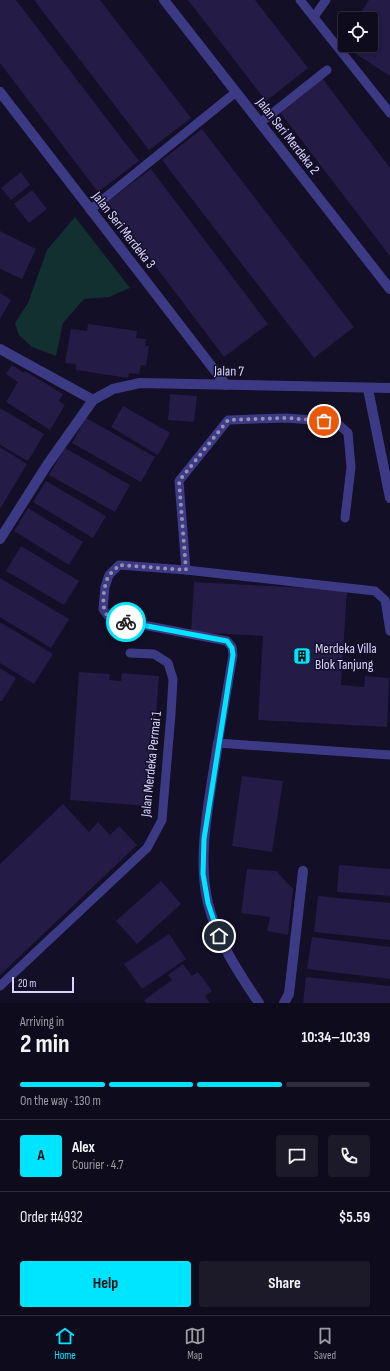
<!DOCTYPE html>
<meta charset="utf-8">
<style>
:root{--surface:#0e0b1c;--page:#1c1929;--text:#f1f3f6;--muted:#9b9ba3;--line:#2e2b3b;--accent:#00e5ff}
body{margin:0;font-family:"Sofia Sans Condensed",sans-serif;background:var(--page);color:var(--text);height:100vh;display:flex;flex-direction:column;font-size:15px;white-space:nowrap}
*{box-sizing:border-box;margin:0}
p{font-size:13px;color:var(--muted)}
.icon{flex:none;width:22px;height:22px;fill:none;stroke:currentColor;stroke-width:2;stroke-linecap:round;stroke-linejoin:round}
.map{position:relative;height:1003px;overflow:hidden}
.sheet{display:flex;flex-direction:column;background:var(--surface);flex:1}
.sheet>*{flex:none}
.fabs{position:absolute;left:338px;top:12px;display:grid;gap:8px}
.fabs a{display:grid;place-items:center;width:40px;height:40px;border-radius:4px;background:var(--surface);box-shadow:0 2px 6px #0003,0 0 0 1px var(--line);font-size:20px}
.scale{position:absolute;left:12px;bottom:10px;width:62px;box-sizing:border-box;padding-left:4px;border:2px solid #d9d4ff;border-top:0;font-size:11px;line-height:14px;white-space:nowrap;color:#d9d4ff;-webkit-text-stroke:3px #130f26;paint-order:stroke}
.pin{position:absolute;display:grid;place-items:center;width:34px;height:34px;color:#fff;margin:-17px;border:2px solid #fff;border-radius:50%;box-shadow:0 1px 4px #0007}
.courier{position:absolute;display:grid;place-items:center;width:40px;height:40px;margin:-20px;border:3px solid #00e5ff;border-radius:50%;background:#fff;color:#222;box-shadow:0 1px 5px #0007}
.overview em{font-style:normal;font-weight:700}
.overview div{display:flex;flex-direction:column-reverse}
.overview{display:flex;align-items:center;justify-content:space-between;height:68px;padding:0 20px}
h1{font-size:26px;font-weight:700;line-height:30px}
.bar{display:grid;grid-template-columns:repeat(4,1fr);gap:6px 4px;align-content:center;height:48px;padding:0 20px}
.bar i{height:5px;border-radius:3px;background:var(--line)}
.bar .selected{background:var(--accent)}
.bar p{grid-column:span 4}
.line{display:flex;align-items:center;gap:10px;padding:0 20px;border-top:1px solid var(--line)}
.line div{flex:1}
.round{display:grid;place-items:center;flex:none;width:42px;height:42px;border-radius:4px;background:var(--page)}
.cta{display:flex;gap:8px;margin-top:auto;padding:8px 20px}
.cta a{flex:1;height:46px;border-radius:4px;background:var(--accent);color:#111;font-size:16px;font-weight:700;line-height:46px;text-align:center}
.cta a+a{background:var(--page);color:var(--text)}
.menu{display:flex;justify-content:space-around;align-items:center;height:56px;border-top:1px solid var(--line);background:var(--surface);font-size:11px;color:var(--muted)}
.menu a{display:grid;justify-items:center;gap:2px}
.menu .selected{color:var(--accent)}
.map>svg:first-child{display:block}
</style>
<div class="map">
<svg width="390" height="1003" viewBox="0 0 390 1003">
<rect width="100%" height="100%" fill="#130f26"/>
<!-- green -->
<path fill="#12302f" d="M75,217L130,288L109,297L84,299L63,323L56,356L32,347L19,335L15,323L28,303L47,250Z"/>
<!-- building -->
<g fill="#241b47">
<path d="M0,0H16L139,161L98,192L0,63Z"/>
<path d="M34,0H100L191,118L149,150Z"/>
<path d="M188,0H255L308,68L266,101Z"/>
<path d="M369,0H390V76L341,44L345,38V45H371V19H357Z"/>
<path d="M322,78L390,168V256L279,111Z"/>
<path d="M202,129L354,327L314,358L162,160Z"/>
<path d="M151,169L268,324L224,357L107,202Z"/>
<path d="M21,172L30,185L11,200L1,188Z"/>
<path d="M32,190L47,209L29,223L14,204Z"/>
<path d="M0,231L36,249L22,279L0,269Z"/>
<path d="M0,293L11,300L0,319Z"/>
<path d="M88,324L137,331L136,338L146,339L145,346H149L146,366L141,365L139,374L129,373L128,378L76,370V364L65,363L71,329L87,331Z"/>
<path d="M12,365L24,373L25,371L63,394L59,401L65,405L50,430L6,402L18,382L6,374Z"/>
<path d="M170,394L197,396L194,422L168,420Z"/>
<path d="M123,406L170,433L158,455L111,427Z"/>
<path d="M0,408L44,434L28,461L0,445Z"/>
<path d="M86,418L155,457L141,482L72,443Z"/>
<path d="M0,447L27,464L0,509Z"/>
<path d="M65,448L130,485L115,512L49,475Z"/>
<path d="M46,481L106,516L93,538L33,502Z"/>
<path d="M28,508L83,542L69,565L14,531Z"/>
<path d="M21,546L79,581L64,605L6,571Z"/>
<path d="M0,578L69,619L51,648L0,617Z"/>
<path d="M194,582L347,590L341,685L364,687L365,676L389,678L387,727L258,720L263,636L191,632Z"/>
<path d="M0,622L53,654L34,684L0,663Z"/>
<path d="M0,668L16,678L2,701H0Z"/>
<path d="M79,672L110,674L109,680L121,681L122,673L159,676L149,806L70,800Z"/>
<path d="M242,776L283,781L272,852L232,846Z"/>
<path d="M63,804L89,832L98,822L110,835L119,826L137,845L0,975V864Z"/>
<path d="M339,865L390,869V896L337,892Z"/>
<path d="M247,869L276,871L293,889L288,935L267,931L270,917L241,913Z"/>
<path d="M161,881L181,904L137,944L116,921Z"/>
<path d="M318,896L390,903V940L314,932Z"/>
<path d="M169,934L186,959L142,989L124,964Z"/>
<path d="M312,937L390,947V979L307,969Z"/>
<path d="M183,964L192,976L198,972L212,991L205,996L210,1003H147L144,1000L172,980L168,975Z"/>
<path d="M306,977L390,986V1003H303Z"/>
</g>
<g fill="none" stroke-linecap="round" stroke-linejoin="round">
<!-- service -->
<g stroke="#3d3a85" stroke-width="9">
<path d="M300,0L390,113"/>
<path d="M314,17L326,0"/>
<path d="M260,123L327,70"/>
<path d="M90,210L236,92"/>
<path d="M186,570L179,481L228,420L287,418L336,422L348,433L351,467L345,518"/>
<path d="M390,631L385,600L375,591L186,570L119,565L109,575L105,587L103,609L108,616L117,620L227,641L232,647L233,655L218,743L390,755"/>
<path d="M0,986L147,848L162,820L171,714L173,679L168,663L154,654L130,653"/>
</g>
<!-- minor -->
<g stroke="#3d3a85" stroke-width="10">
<path d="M164,0L390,289"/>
<path d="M0,92L226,385"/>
<path d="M0,349L93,400"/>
<path d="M368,389L390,498"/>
<path d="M0,539L47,465L93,400L113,389L140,383L390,388"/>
<path d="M218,743C211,791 196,856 208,903C217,940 238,972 259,1003"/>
<path d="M284,1003L289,994L303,871"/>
</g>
</g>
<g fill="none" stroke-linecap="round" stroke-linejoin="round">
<!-- done -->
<path stroke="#948fb3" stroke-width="4" stroke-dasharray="0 7.2" d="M126,622C120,621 112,620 108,616C100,609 104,585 108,577C111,572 116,569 119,565L186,570L179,481L228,420L287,418L324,421"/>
<!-- route -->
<path stroke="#00e5ff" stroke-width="5" d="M126,622L227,641L232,648L233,655L204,839L203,874L208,903L219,936"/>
</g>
<!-- icons -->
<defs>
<symbol id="building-square" viewBox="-11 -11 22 22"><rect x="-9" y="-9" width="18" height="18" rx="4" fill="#00e5ff" stroke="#130f26"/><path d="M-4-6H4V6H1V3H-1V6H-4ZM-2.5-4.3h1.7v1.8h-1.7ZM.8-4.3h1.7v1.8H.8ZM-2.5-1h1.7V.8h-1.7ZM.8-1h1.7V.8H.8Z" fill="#111"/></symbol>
</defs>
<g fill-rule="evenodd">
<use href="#building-square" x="292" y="646" width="20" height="20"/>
</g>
<g text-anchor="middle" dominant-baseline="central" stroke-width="3" stroke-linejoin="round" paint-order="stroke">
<!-- street labels -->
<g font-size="14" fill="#d9d4ff" stroke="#130f26">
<text transform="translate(288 136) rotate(52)">Jalan Seri Merdeka 2</text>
<text transform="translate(124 230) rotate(52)">Jalan Seri Merdeka 3</text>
<text transform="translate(229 371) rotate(1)">Jalan 7</text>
<text transform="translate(151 764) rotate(-84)">Jalan Merdeka Permai 1</text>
</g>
<!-- poi labels -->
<g font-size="14" fill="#d9d4ff" stroke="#130f26" text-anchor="start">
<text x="315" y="648">Merdeka Villa<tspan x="315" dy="16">Blok Tanjung</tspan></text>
</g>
</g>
</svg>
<div class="fabs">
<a><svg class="icon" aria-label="locate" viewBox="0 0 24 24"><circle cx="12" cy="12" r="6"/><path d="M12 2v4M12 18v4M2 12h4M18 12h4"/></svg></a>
</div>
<div class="scale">20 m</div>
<div class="pin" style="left:324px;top:421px;background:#ea580c"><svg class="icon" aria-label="bag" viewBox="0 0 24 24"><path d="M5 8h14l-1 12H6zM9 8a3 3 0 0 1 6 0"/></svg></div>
<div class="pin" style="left:219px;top:936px;background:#1f2937"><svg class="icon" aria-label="home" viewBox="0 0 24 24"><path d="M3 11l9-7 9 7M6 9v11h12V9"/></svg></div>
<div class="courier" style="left:126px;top:622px"><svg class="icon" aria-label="bike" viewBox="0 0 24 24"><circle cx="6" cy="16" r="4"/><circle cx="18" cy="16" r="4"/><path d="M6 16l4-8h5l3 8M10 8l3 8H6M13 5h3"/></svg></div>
</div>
<section class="sheet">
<div class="overview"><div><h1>2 min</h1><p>Arriving in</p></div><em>10:34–10:39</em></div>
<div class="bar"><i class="selected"></i><i class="selected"></i><i class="selected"></i><i></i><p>On the way · 130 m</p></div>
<div class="line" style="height:72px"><b class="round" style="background:var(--accent);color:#111">A</b><div><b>Alex</b><p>Courier · 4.7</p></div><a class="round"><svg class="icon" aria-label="chat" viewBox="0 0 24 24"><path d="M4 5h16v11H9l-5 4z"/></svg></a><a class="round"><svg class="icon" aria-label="phone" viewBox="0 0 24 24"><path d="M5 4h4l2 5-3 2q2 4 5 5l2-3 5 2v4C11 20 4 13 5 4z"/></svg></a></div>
<div class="line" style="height:52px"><div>Order #4932</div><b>$5.59</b></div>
<div class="cta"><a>Help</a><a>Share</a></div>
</section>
<nav class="menu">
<a class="selected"><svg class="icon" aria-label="home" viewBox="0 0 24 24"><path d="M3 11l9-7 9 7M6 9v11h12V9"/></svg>Home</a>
<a><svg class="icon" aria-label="map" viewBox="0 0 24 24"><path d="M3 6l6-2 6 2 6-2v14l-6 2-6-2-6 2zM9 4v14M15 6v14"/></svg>Map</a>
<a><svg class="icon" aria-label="saved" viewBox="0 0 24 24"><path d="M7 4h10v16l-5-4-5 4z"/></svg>Saved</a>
</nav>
